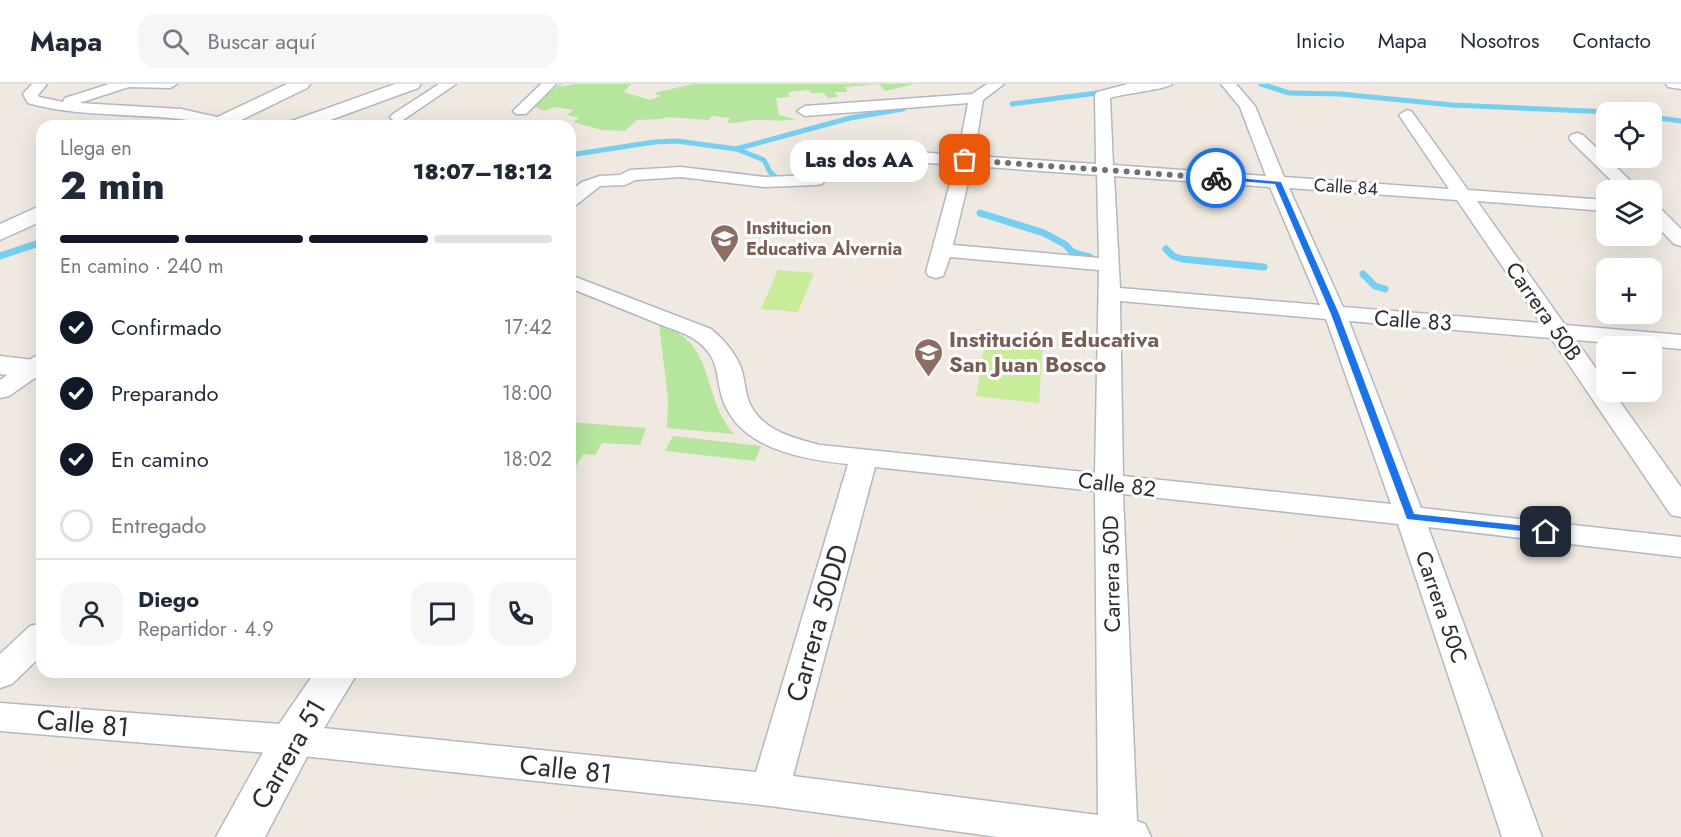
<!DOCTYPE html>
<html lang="es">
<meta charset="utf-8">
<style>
:root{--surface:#fff;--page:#f6f6f7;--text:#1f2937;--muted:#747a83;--line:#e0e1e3;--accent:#111827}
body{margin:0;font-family:Jost,sans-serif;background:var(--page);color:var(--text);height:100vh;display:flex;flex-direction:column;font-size:22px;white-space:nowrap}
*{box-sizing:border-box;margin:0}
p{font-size:20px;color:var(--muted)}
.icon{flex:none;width:33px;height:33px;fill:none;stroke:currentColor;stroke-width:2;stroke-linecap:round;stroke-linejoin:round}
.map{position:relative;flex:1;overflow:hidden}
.panel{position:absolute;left:36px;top:36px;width:540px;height:558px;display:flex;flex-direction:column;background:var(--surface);border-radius:18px;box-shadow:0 6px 24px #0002}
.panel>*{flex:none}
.controls{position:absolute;left:1596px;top:18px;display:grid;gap:12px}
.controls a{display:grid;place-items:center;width:66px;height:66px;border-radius:12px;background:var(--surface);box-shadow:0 6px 24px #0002;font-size:30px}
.pin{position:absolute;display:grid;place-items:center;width:51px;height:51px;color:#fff;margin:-26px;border-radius:12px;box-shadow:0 3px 9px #0006}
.courier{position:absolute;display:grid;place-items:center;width:60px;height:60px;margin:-30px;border:4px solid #1a73e8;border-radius:50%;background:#fff;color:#222;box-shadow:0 2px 8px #0007}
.bubble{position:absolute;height:42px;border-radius:18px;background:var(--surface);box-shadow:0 6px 24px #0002;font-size:20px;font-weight:800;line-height:42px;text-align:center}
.overview em{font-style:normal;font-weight:800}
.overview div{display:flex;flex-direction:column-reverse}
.overview{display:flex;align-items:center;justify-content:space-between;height:102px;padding:0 24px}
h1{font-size:39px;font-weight:800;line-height:45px}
.bar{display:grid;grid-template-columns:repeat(4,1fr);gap:9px 6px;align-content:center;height:72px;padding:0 24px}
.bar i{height:8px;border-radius:4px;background:var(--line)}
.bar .on{background:var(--accent)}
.bar p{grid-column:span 4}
.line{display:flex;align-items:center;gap:15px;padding:0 24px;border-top:2px solid var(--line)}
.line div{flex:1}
.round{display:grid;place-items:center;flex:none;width:63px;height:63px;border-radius:18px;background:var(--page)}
ol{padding:0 24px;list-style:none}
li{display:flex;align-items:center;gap:18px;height:66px}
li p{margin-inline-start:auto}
li .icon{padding:6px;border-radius:50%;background:var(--accent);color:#fff;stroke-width:4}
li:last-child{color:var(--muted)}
li i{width:33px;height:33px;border:3px solid var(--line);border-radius:50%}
header{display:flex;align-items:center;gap:36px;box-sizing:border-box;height:84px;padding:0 30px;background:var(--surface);border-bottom:2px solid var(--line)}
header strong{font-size:28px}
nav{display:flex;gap:33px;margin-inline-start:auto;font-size:21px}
.search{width:420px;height:54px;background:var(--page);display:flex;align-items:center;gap:15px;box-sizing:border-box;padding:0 21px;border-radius:18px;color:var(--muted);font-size:22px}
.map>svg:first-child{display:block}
</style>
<header>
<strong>Mapa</strong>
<div class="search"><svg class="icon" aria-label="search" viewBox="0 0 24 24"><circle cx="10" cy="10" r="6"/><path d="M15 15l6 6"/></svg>Buscar aquí</div>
<nav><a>Inicio</a><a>Mapa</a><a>Nosotros</a><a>Contacto</a></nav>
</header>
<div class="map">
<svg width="1681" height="753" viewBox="0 0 1681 753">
<rect width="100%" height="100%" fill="#efe9e1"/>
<!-- green -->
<g fill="#b6e59e">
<path d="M560,0H562L559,3L577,0H631L624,8L650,16L661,12L654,9L693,0H914L885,7L879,0L846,3L847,8H834L838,13L828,14L824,9H811L809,6L788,8L790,13L776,14L779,31L796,35C782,38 769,36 756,36C745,36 737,40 727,39L730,34L712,32L709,36L665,33L663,35L637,36L625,47L602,46L573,38L580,34L567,31L574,26L554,23L545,27L531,22Z"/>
<path d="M659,240C718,259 700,312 734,350L667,344L668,315Z"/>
<path d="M570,338L646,344L640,361L602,359L595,371L583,370L574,386H570Z"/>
<path d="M673,352L761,362L755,377L665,367Z"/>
</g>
<!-- pitch -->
<g fill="#c9ec9a">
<path d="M778,186L814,189L798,228L761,225Z"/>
<path d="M986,252L1043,257L1039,319L976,312Z"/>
</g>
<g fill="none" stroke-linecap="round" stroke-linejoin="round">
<!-- stream-far1 -->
<g stroke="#75cff0" stroke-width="5">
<path d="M1261,0L1289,9L1340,10L1452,21L1609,28"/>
<path d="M1012,20L1105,8"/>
<path d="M1652,33L1681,37"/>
<path d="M385,42L411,40L469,42"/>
<path d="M739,66L764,76L770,88L777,94"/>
<path d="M570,71L654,58L677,57L736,65L850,34L903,25"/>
</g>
<!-- stream -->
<g stroke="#75cff0" stroke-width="7">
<path d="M980,129L1044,149L1066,161L1072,168L1090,173"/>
<path d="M1166,165L1173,172L1182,175L1264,183"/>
<path d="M0,172L42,158"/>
<path d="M1363,190L1375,202L1385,205"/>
</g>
<defs>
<g id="street">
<path d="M32,0H47L38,11L39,13L63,18L65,14L109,0H177L170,4L129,3L79,19L181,25L226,35L228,38L226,41C210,44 195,36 180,35C129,29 77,33 28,19L23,10Z"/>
<path d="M439,0H456L403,36H393L390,33L393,30Z"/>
<path d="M541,0H556L526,30H516L513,27L516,24Z"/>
<path d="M987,0H1004L983,16L974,72L1096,80L1095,11L1097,8L1128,0H1172C1168,5 1121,10 1110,14L1113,81L1266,92L1240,23L1221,0H1236L1255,22L1284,93L1449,105L1399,31L1407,26L1412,28L1468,106L1606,116V127L1477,117L1565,241L1681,251V265L1576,256L1606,299V308H1613L1681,403V433L1671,431L1551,254L1349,237L1421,424L1681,453V473L1428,443L1542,753H1502L1398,440L1123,410L1137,737L1145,740L1151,753H998L770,722L293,671L0,647V619L293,641L756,688L848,380C802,375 738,365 722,313C715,289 720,275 697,257C687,249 671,245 659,240C630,228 600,216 570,204V191L711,245C725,257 739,272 743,291C746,304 746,316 754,327C768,348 797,355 820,361L1095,389L1099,186L950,173L943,192L936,194L929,192L926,188L955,81L834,72L826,67L834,62L958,71L968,19L805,32L797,27L805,22L972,10ZM972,82L1097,91L1099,174L953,161ZM1114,92L1270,103L1320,221L1120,204ZM1289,104L1457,116L1541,239L1343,223ZM1120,217L1326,235L1391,420L1123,392ZM875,383L1095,407L1098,731L793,692Z"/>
<path d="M1666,0H1681V5L1668,3Z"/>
<path d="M1577,49L1583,51L1640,106H1621L1571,57L1569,54L1571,51Z"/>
<path d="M681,83L765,93L816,91L822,92L825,96L822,100L816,101L765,103L681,93L635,96L625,101L600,102L576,121L570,122V107L582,98L600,92L620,91L630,86Z"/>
<path d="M1652,121L1659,123L1681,145V162L1674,160L1652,137Z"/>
<path d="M42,271V289L9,312L0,314V296L34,273Z"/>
<path d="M42,539V571L12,600L0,604V570L30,542Z"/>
</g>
<g id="secondary">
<path d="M287,0H310L307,4L229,42H204L207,38Z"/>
<path d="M395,0H421L418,4L314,42H286L289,38Z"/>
<path d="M42,121V137L0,156V140Z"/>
<path d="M0,272L42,277V295L0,290Z"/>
<path d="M315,588H358L309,669L265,753H216L277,643Z"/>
</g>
</defs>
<!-- street casing -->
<use href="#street" stroke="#b4b7c1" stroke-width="3"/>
<!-- secondary casing -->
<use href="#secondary" stroke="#b4b7c1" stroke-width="3"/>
<!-- street -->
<use href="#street" fill="#fff" fill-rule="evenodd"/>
<!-- secondary -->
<use href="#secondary" fill="#fff" fill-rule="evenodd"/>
</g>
<!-- route -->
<path fill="#1a73e8" d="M1216,92L1281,98L1339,230L1414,430L1546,444L1551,448L1549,450L1407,435L1331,230L1275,100L1214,95Z"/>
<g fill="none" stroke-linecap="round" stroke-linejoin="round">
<!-- done -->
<path stroke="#726f6d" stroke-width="6" stroke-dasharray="0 10.8" d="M965,76L1216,94"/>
</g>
<!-- icons -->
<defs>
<symbol id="school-pin" viewBox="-11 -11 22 30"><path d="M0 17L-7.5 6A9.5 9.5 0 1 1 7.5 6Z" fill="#8d6e63" stroke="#fff"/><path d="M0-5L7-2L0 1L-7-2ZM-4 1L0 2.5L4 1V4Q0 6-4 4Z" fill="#fff"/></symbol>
</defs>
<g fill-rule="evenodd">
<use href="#school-pin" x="708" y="138" width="33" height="45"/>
<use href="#school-pin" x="912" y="252" width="33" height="45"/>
</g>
<g text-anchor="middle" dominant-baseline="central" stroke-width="6" stroke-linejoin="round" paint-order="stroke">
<!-- far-street labels -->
<g font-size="18" fill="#2e2e2e" stroke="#fff">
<text transform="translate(1346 103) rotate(4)">Calle 84</text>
</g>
<!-- far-education labels -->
<g font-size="18" font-weight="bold" fill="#785e54" stroke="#fff" text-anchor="start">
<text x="746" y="144">Institucion<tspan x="746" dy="21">Educativa Alvernia</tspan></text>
</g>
<!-- street labels -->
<g font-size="22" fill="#2e2e2e" stroke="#fff">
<text transform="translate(1544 227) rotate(55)">Carrera 50B</text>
<text transform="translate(1413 236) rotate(4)">Calle 83</text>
<text transform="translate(1117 400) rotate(7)">Calle 82</text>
<text transform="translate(1111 490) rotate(-91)">Carrera 50D</text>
<text transform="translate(1442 523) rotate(71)">Carrera 50C</text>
</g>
<!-- education labels -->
<g font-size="22" font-weight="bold" fill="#785e54" stroke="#fff" text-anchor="start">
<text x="949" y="255">Institución Educativa<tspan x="949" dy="25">San Juan Bosco</tspan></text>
</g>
<!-- near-street labels -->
<g font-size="27" fill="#2e2e2e" stroke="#fff">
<text transform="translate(817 539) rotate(-74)">Carrera 50DD</text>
<text transform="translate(83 639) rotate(5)">Calle 81</text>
<text transform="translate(288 670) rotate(-60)">Carrera 51</text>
<text transform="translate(566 685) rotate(6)">Calle 81</text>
</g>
</g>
</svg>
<div class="controls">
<a><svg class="icon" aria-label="locate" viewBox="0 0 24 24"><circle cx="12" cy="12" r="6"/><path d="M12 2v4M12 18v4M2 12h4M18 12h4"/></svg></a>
<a><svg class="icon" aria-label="layers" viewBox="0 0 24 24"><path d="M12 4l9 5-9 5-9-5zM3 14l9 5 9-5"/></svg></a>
<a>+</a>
<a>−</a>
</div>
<div class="pin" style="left:965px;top:76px;background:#ea580c"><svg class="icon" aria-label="bag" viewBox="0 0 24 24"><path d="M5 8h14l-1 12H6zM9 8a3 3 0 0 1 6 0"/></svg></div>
<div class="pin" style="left:1546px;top:448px;background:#1f2937"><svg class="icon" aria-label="home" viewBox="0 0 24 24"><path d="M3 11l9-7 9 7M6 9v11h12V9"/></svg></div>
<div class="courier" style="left:1216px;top:94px"><svg class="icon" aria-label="bike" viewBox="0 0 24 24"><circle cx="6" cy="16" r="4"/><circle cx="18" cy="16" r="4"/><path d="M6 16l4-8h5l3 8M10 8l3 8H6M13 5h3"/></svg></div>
<div class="bubble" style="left:790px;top:56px;width:138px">Las dos AA</div>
<section class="panel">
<div class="overview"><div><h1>2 min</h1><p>Llega en</p></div><em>18:07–18:12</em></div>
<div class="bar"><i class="on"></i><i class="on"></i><i class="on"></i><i></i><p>En camino · 240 m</p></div>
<ol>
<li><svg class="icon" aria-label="check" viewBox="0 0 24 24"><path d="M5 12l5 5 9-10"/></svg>Confirmado<p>17:42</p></li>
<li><svg class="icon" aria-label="check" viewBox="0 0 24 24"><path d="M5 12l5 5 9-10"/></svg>Preparando<p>18:00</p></li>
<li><svg class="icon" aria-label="check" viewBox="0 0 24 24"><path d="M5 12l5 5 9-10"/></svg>En camino<p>18:02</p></li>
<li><i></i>Entregado</li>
</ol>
<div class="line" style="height:108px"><a class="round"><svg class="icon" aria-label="person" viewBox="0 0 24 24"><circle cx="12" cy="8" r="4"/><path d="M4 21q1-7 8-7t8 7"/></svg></a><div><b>Diego</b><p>Repartidor · 4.9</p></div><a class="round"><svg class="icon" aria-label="chat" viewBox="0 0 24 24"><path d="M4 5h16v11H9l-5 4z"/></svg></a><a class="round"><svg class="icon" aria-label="phone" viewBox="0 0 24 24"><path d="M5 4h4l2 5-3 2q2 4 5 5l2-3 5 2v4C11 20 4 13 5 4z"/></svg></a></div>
</section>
</div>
